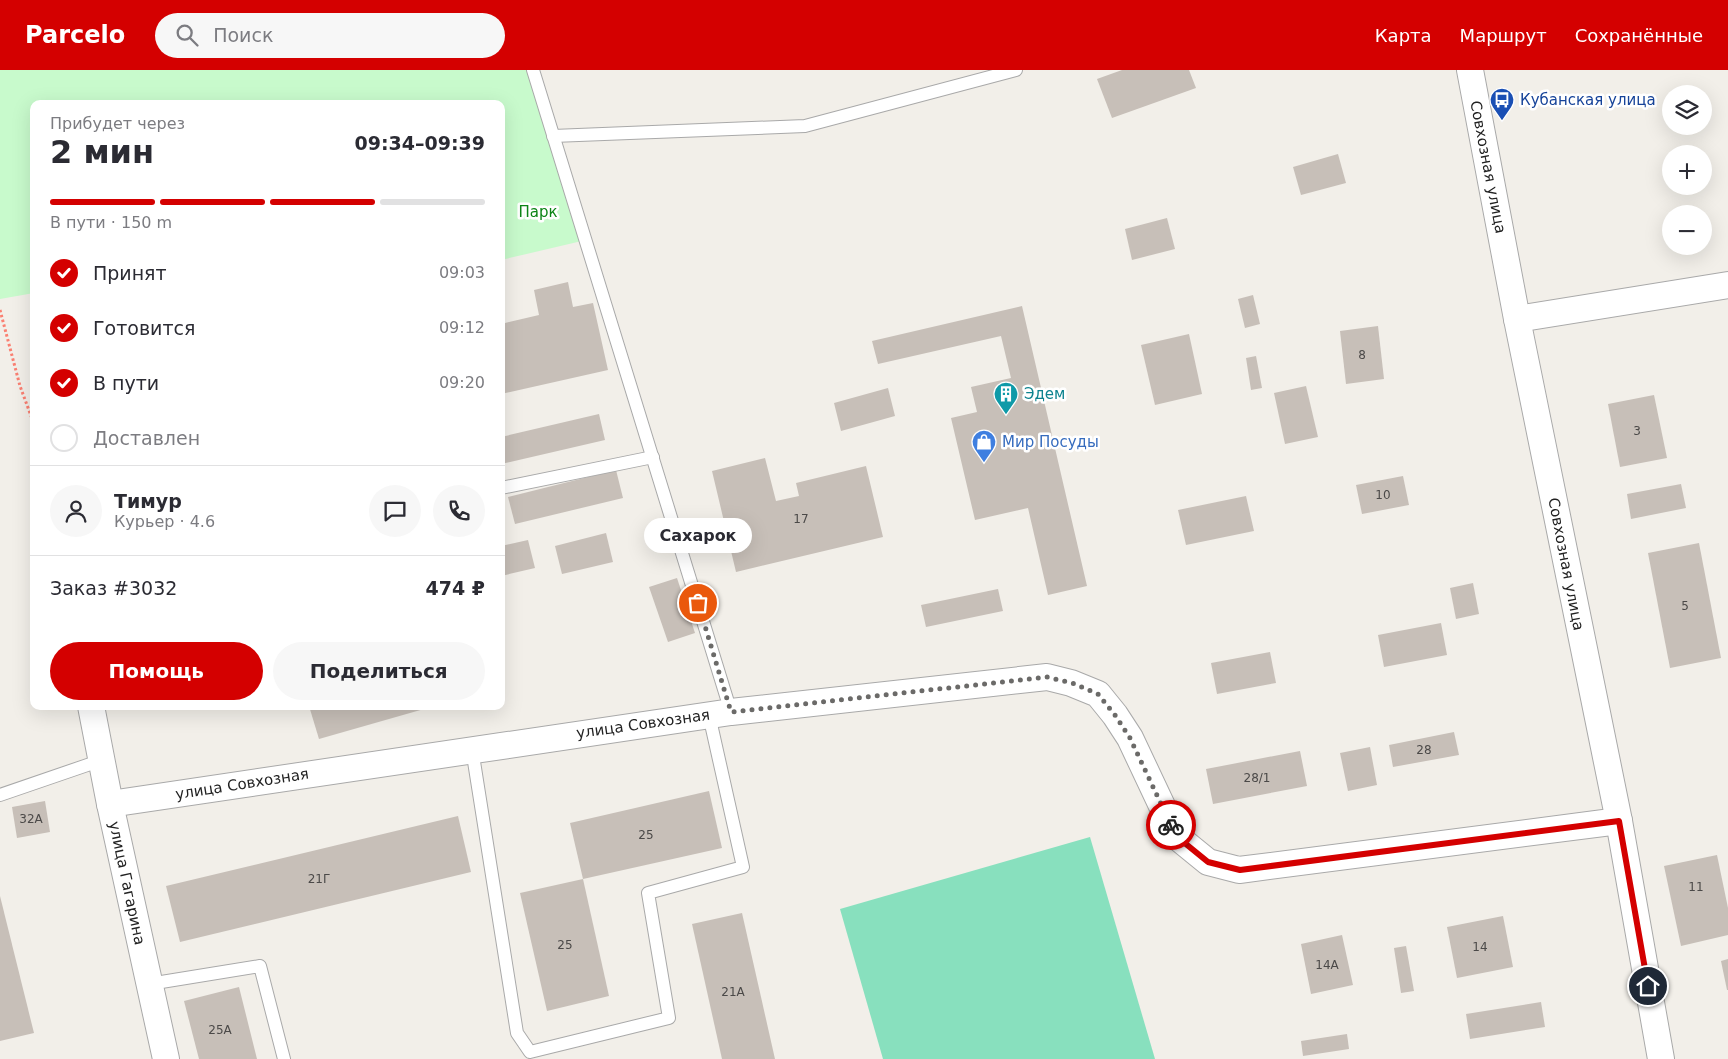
<!DOCTYPE html>
<html lang="ru">
<meta charset="utf-8">
<style>
:root{--surface:#fff;--page:#f7f7f7;--text:#2b2b33;--muted:#7c7c81;--line:#e1e1e2;--accent:#d40000}
body{margin:0;font-family:"DejaVu Sans",sans-serif;background:var(--page);color:var(--text);height:100vh;display:flex;flex-direction:column;font-size:19px;white-space:nowrap}
*{box-sizing:border-box;margin:0}
p{font-size:16px;color:var(--muted)}
.icon{flex:none;width:28px;height:28px;fill:none;stroke:currentColor;stroke-width:2;stroke-linecap:round;stroke-linejoin:round}
.map{position:relative;flex:1;overflow:hidden}
.panel{position:absolute;left:30px;top:30px;width:475px;height:610px;display:flex;flex-direction:column;background:var(--surface);border-radius:10px;box-shadow:0 5px 20px #0002}
.panel>*{flex:none}
.buttons{position:absolute;left:1662px;top:15px;display:grid;gap:10px}
.buttons a{display:grid;place-items:center;width:50px;height:50px;border-radius:50%;background:var(--surface);box-shadow:0 5px 20px #0002;font-size:25px}
.pin{position:absolute;display:grid;place-items:center;width:42px;height:42px;color:#fff;margin:-21px;border:2px solid #fff;border-radius:50%;box-shadow:0 1px 5px #0007}
.courier{position:absolute;display:grid;place-items:center;width:50px;height:50px;margin:-25px;border:4px solid #d40000;border-radius:50%;background:#fff;color:#222;box-shadow:0 1px 6px #0007}
.bubble{position:absolute;height:35px;border-radius:18px;background:var(--surface);box-shadow:0 5px 20px #0002;font-size:16px;font-weight:700;line-height:35px;text-align:center}
.headline em{font-style:normal;font-weight:700}
.headline div{display:flex;flex-direction:column-reverse}
.headline{display:flex;align-items:center;justify-content:space-between;height:85px;padding:0 20px}
h1{font-size:32px;font-weight:700;line-height:38px}
.bar{display:grid;grid-template-columns:repeat(4,1fr);gap:8px 5px;align-content:center;height:60px;padding:0 20px}
.bar i{height:6px;border-radius:4px;background:var(--line)}
.bar .active{background:var(--accent)}
.bar p{grid-column:span 4}
.line{display:flex;align-items:center;gap:12px;padding:0 20px;border-top:1px solid var(--line)}
.line div{flex:1}
.round{display:grid;place-items:center;flex:none;width:52px;height:52px;border-radius:26px;background:var(--page)}
ol{padding:0 20px;list-style:none}
li{display:flex;align-items:center;gap:15px;height:55px}
li p{margin-inline-start:auto}
li .icon{padding:5px;border-radius:50%;background:var(--accent);color:#fff;stroke-width:4}
li:last-child{color:var(--muted)}
li i{width:28px;height:28px;border:2px solid var(--line);border-radius:50%}
.action{display:flex;gap:10px;margin-top:auto;padding:10px 20px}
.action a{flex:1;height:58px;border-radius:30px;background:var(--accent);color:#fff;font-size:20px;font-weight:700;line-height:58px;text-align:center}
.action a+a{background:var(--page);color:var(--text)}
header{display:flex;align-items:center;gap:30px;box-sizing:border-box;height:70px;padding:0 25px;background:var(--accent);color:#fff}
header strong{font-size:24px}
nav{display:flex;gap:28px;margin-inline-start:auto;font-size:18px}
.search{width:350px;height:45px;background:var(--page);display:flex;align-items:center;gap:12px;box-sizing:border-box;padding:0 18px;border-radius:28px;color:var(--muted);font-size:19px}
.map>svg:first-child{display:block}
</style>
<header>
<strong>Parcelo</strong>
<div class="search"><svg class="icon" aria-label="search" viewBox="0 0 24 24"><circle cx="10" cy="10" r="6"/><path d="M15 15l6 6"/></svg>Поиск</div>
<nav><a>Карта</a><a>Маршрут</a><a>Сохранённые</a></nav>
</header>
<div class="map">
<svg width="1728" height="989" viewBox="0 0 1728 989">
<rect width="100%" height="100%" fill="#f2efe9"/>
<!-- park -->
<path fill="#c8facc" d="M0,0H533L586,170L501,190V34H34V223L0,229Z"/>
<!-- pitch -->
<path fill="#88e0be" d="M1090,767L1155,989H883L840,839Z"/>
<!-- building -->
<g fill="#c7bfb8">
<path d="M1122,0H1189L1196,18L1112,48L1097,9Z"/>
<path d="M1338,84L1346,113L1301,125L1293,97Z"/>
<path d="M1167,148L1175,179L1132,190L1125,159Z"/>
<path d="M568,212L573,237L593,233L608,300L501,324V254L539,245L534,220Z"/>
<path d="M1253,225L1260,254L1245,258L1238,229Z"/>
<path d="M1022,236L1087,516L1048,525L1028,438L975,450L951,348L977,342L971,317L1011,308L1001,266L878,294L872,271Z"/>
<path d="M1378,256L1384,309L1346,314L1340,261Z"/>
<path d="M1189,264L1202,324L1155,335L1141,275Z"/>
<path d="M1256,286L1262,318L1251,320L1246,288Z"/>
<path d="M1306,316L1318,367L1285,374L1274,323Z"/>
<path d="M888,318L895,346L841,361L834,333Z"/>
<path d="M1654,325L1667,388L1620,397L1608,334Z"/>
<path d="M599,344L605,370L501,394V367Z"/>
<path d="M765,388L776,431L799,426L796,413L866,396L883,467L736,502L712,401Z"/>
<path d="M616,400L623,428L515,454L508,427Z"/>
<path d="M1403,406L1409,435L1362,444L1356,415Z"/>
<path d="M1681,414L1686,438L1631,449L1627,424Z"/>
<path d="M1246,426L1254,461L1186,475L1178,440Z"/>
<path d="M606,463L613,492L562,504L555,476Z"/>
<path d="M528,470L535,498L501,506V476Z"/>
<path d="M1699,473L1721,588L1670,598L1648,483Z"/>
<path d="M677,508L695,563L668,572L649,517Z"/>
<path d="M1473,513L1479,544L1456,549L1450,518Z"/>
<path d="M998,519L1003,541L926,557L921,535Z"/>
<path d="M1441,553L1447,585L1384,597L1378,565Z"/>
<path d="M1270,582L1276,613L1217,624L1211,593Z"/>
<path d="M309,636H431V637L319,669Z"/>
<path d="M1454,662L1459,685L1393,697L1389,675Z"/>
<path d="M1370,677L1377,715L1348,721L1340,683Z"/>
<path d="M1300,681L1307,716L1213,734L1206,699Z"/>
<path d="M709,721L722,778L583,809L570,753Z"/>
<path d="M45,731L50,762L17,768L12,737Z"/>
<path d="M458,746L471,802L180,872L166,816Z"/>
<path d="M1717,785L1728,838V865L1681,876L1664,796Z"/>
<path d="M583,809L609,926L547,941L520,823Z"/>
<path d="M0,826L34,963L0,971Z"/>
<path d="M742,843L775,989H722L692,854Z"/>
<path d="M1503,846L1513,897L1457,908L1447,857Z"/>
<path d="M1342,865L1353,915L1311,924L1301,874Z"/>
<path d="M1406,876L1414,921L1401,923L1394,878Z"/>
<path d="M1728,889V920H1727L1721,891Z"/>
<path d="M239,917L257,989H199L184,931Z"/>
<path d="M1541,932L1545,957L1470,969L1466,944Z"/>
<path d="M1347,964L1349,979L1303,986L1301,971Z"/>
</g>
<g fill="none" stroke-linecap="round" stroke-linejoin="round">
<defs>
<g id="lane">
<path d="M533,0L731,642"/>
<path d="M553,66L805,56L1016,0"/>
<path d="M501,418L653,387"/>
<path d="M472,679L517,963L530,982L669,948L648,823L743,797L709,645"/>
<path d="M0,725L102,690"/>
<path d="M149,914L260,896L284,989"/>
</g>
<g id="street">
<path d="M1470,0L1517,249L1619,751L1661,989"/>
<path d="M1517,249L1728,215"/>
<path d="M91,636L110,734L166,989"/>
<path d="M110,734L731,642L1047,607L1071,613L1098,624L1115,645L1130,668L1171,755L1181,770L1208,792L1239,800L1619,751"/>
</g>
</defs>
<!-- lane casing -->
<use href="#lane" stroke="#a9a9a9" stroke-width="14"/>
<!-- street casing -->
<use href="#street" stroke="#a9a9a9" stroke-width="28"/>
<!-- path -->
<path stroke="#fa8072" stroke-width="3" stroke-dasharray="2.5 2.5" stroke-linecap="butt" d="M0,240L20,316L34,354"/>
<!-- lane -->
<use href="#lane" stroke="#fff" stroke-width="12"/>
<!-- street -->
<use href="#street" stroke="#fff" stroke-width="26"/>
</g>
<g fill="none" stroke-linecap="round" stroke-linejoin="round">
<!-- done -->
<path stroke="#6b6a68" stroke-width="5" stroke-dasharray="0 9" d="M698,533L731,642L1047,607L1072,613L1098,624L1115,645L1130,668L1171,755"/>
<!-- route -->
<path stroke="#d40000" stroke-width="6" d="M1171,755L1181,770L1208,792L1240,800L1619,751L1648,916"/>
</g>
<!-- icons -->
<defs>
<symbol id="bus-pin" viewBox="-11 -11 22 30"><path d="M0 17L-7.5 6A9.5 9.5 0 1 1 7.5 6Z" fill="#1a4fb4" stroke="#fff"/><path d="M-5-6H5V4H4V6H2V4H-2V6H-4V4H-5ZM-3.5-4V0h7V-4ZM-3.5 1.2v1.5H-2V1.2ZM2 1.2v1.5H3.5V1.2Z" fill="#fff"/></symbol>
<symbol id="building-pin" viewBox="-11 -11 22 30"><path d="M0 17L-7.5 6A9.5 9.5 0 1 1 7.5 6Z" fill="#0f9aa8" stroke="#fff"/><path d="M-4-6H4V6H1V3H-1V6H-4ZM-2.5-4.3h1.7v1.8h-1.7ZM.8-4.3h1.7v1.8H.8ZM-2.5-1h1.7V.8h-1.7ZM.8-1h1.7V.8H.8Z" fill="#fff"/></symbol>
<symbol id="shop-pin" viewBox="-11 -11 22 30"><path d="M0 17L-7.5 6A9.5 9.5 0 1 1 7.5 6Z" fill="#3f7fe0" stroke="#fff"/><path d="M-5-2.5h2.3a2.7 3.5 0 0 1 5.4 0H5L5.5 6h-11ZM-1.5-2.5h3a1.5 2.3 0 0 0-3 0Z" fill="#fff"/></symbol>
</defs>
<g fill-rule="evenodd">
<use href="#bus-pin" x="1488" y="16" width="28" height="38"/>
<use href="#building-pin" x="992" y="310" width="28" height="38"/>
<use href="#shop-pin" x="970" y="358" width="28" height="38"/>
</g>
<g text-anchor="middle" dominant-baseline="central" stroke-width="5" stroke-linejoin="round" paint-order="stroke">
<!-- number labels -->
<g font-size="12" fill="#4b4948">
<text x="1362" y="285">8</text>
<text x="1637" y="361">3</text>
<text x="1383" y="425">10</text>
<text x="801" y="449">17</text>
<text x="1685" y="536">5</text>
<text x="1424" y="680">28</text>
<text x="1257" y="708">28/1</text>
<text x="31" y="749">32А</text>
<text x="646" y="765">25</text>
<text x="319" y="809">21Г</text>
<text x="1696" y="817">11</text>
<text x="565" y="875">25</text>
<text x="1480" y="877">14</text>
<text x="1327" y="895">14А</text>
<text x="733" y="922">21А</text>
<text x="220" y="960">25А</text>
</g>
<!-- transit labels -->
<g font-size="15" fill="#164399" stroke="#fff" text-anchor="start">
<text x="1520" y="30">Кубанская улица</text>
</g>
<!-- street labels -->
<g font-size="15" fill="#222" stroke="#fff">
<text transform="translate(1488 97) rotate(79)">Совхозная улица</text>
<text transform="translate(1566 494) rotate(79)">Совхозная улица</text>
<text transform="translate(643 654) rotate(-8)">улица Совхозная</text>
<text transform="translate(242 714) rotate(-9)">улица Совхозная</text>
<text transform="translate(127 813) rotate(78)">улица Гагарина</text>
</g>
<!-- park labels -->
<g font-size="15" fill="#0c8416" stroke="#fff">
<text x="538" y="142">Парк</text>
</g>
<!-- culture labels -->
<g font-size="15" fill="#0d838f" stroke="#fff" text-anchor="start">
<text x="1024" y="324">Эдем</text>
</g>
<!-- shop labels -->
<g font-size="15" fill="#366cbe" stroke="#fff" text-anchor="start">
<text x="1002" y="372">Мир Посуды</text>
</g>
</g>
</svg>
<div class="buttons">
<a><svg class="icon" aria-label="layers" viewBox="0 0 24 24"><path d="M12 4l9 5-9 5-9-5zM3 14l9 5 9-5"/></svg></a>
<a>+</a>
<a>−</a>
</div>
<div class="pin" style="left:698px;top:533px;background:#ea580c"><svg class="icon" aria-label="bag" viewBox="0 0 24 24"><path d="M5 8h14l-1 12H6zM9 8a3 3 0 0 1 6 0"/></svg></div>
<div class="pin" style="left:1648px;top:916px;background:#1f2937"><svg class="icon" aria-label="home" viewBox="0 0 24 24"><path d="M3 11l9-7 9 7M6 9v11h12V9"/></svg></div>
<div class="courier" style="left:1171px;top:755px"><svg class="icon" aria-label="bike" viewBox="0 0 24 24"><circle cx="6" cy="16" r="4"/><circle cx="18" cy="16" r="4"/><path d="M6 16l4-8h5l3 8M10 8l3 8H6M13 5h3"/></svg></div>
<div class="bubble" style="left:644px;top:448px;width:108px">Сахарок</div>
<section class="panel">
<div class="headline"><div><h1>2 мин</h1><p>Прибудет через</p></div><em>09:34–09:39</em></div>
<div class="bar"><i class="active"></i><i class="active"></i><i class="active"></i><i></i><p>В пути · 150 m</p></div>
<ol>
<li><svg class="icon" aria-label="check" viewBox="0 0 24 24"><path d="M5 12l5 5 9-10"/></svg>Принят<p>09:03</p></li>
<li><svg class="icon" aria-label="check" viewBox="0 0 24 24"><path d="M5 12l5 5 9-10"/></svg>Готовится<p>09:12</p></li>
<li><svg class="icon" aria-label="check" viewBox="0 0 24 24"><path d="M5 12l5 5 9-10"/></svg>В пути<p>09:20</p></li>
<li><i></i>Доставлен</li>
</ol>
<div class="line" style="height:90px"><a class="round"><svg class="icon" aria-label="person" viewBox="0 0 24 24"><circle cx="12" cy="8" r="4"/><path d="M4 21q1-7 8-7t8 7"/></svg></a><div><b>Тимур</b><p>Курьер · 4.6</p></div><a class="round"><svg class="icon" aria-label="chat" viewBox="0 0 24 24"><path d="M4 5h16v11H9l-5 4z"/></svg></a><a class="round"><svg class="icon" aria-label="phone" viewBox="0 0 24 24"><path d="M5 4h4l2 5-3 2q2 4 5 5l2-3 5 2v4C11 20 4 13 5 4z"/></svg></a></div>
<div class="line" style="height:65px"><div>Заказ #3032</div><b>474 ₽</b></div>
<div class="action"><a>Помощь</a><a>Поделиться</a></div>
</section>
</div>
